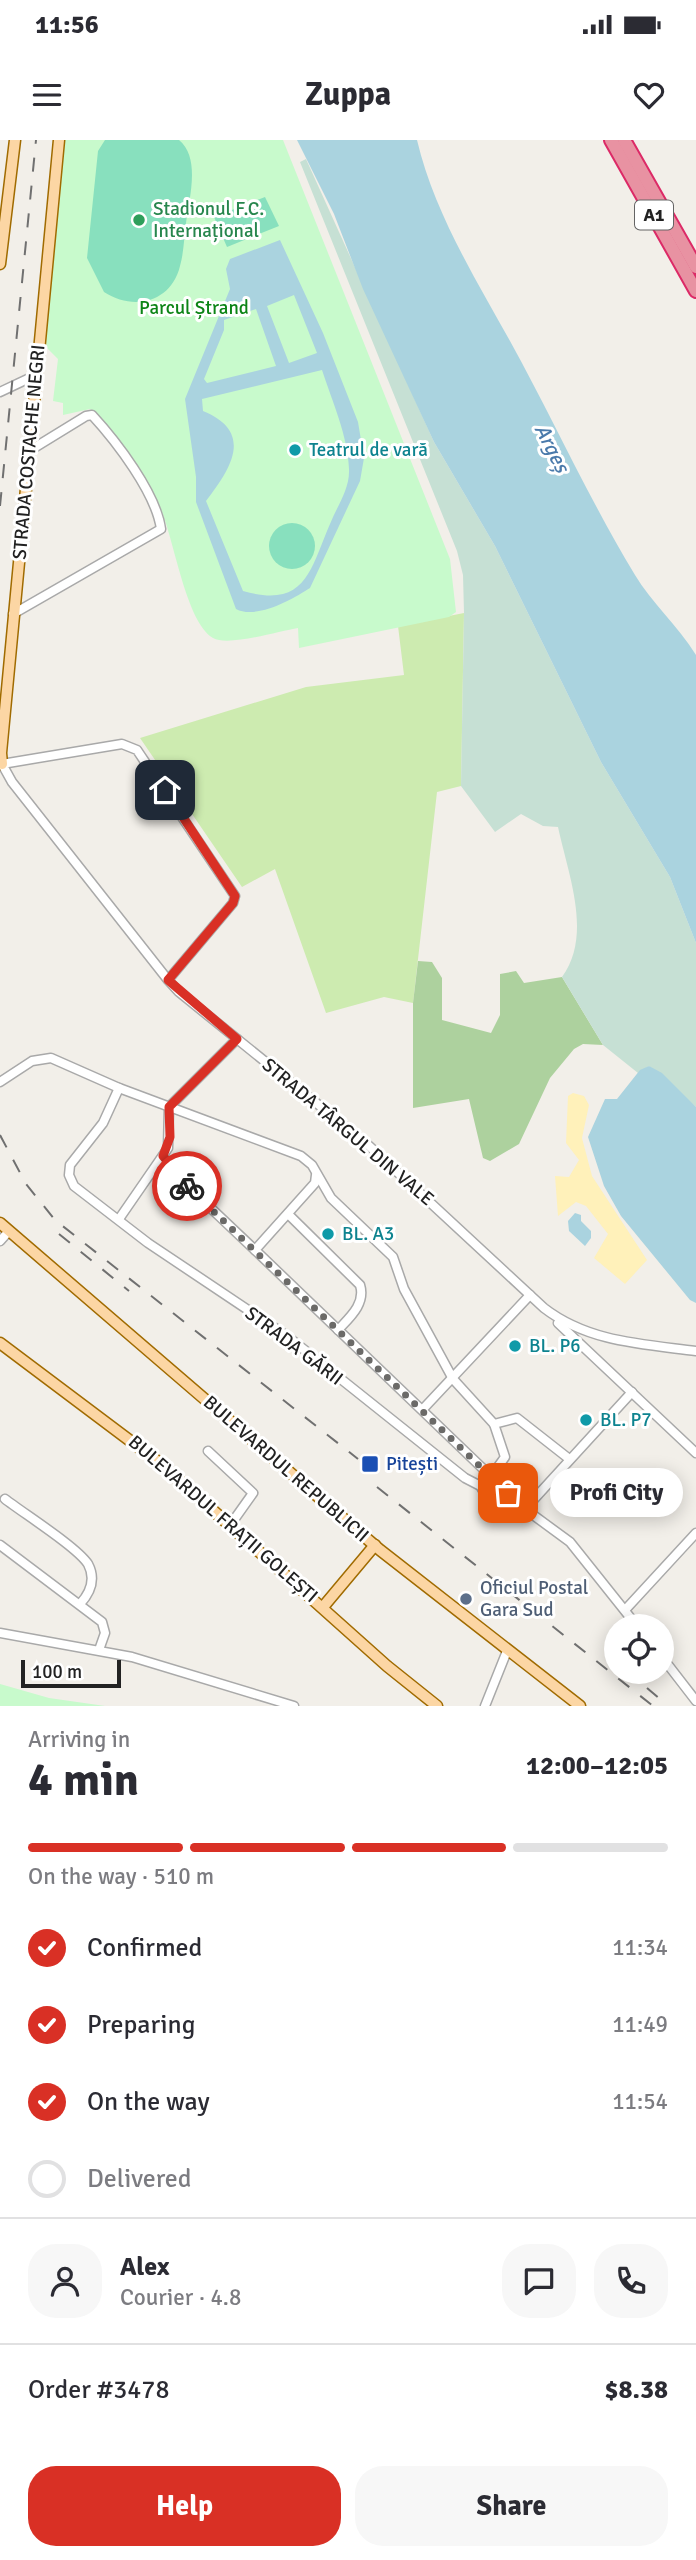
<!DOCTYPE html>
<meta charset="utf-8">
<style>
:root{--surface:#fff;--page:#f7f7f7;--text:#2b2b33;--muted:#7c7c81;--line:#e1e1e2;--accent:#d93025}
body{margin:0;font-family:Signika,sans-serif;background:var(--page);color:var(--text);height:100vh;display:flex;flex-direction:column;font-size:26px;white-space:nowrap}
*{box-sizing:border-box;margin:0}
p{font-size:23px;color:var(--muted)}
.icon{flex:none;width:38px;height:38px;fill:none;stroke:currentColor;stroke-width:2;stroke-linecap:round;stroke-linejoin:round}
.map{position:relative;height:1566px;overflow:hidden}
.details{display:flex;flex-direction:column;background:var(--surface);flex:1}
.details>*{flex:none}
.buttons{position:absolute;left:604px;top:1474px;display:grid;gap:14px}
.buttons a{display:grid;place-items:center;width:70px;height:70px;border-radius:50%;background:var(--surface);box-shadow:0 4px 18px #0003;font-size:35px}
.scale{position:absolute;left:21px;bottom:18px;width:100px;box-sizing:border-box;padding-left:7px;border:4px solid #222;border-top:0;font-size:19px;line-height:24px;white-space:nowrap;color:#222;-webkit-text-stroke:5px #fff;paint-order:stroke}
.pin{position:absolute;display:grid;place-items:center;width:60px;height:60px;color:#fff;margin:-30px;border-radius:14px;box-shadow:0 4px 10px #0006}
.courier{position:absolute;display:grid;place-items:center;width:70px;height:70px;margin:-35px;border:5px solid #d93025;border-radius:50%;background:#fff;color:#222;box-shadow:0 2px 9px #0007}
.bubble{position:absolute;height:49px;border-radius:24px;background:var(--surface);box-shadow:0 4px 18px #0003;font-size:23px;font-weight:800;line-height:49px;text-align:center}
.headline em{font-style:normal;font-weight:800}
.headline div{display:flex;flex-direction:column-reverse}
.headline{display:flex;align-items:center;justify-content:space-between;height:119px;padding:0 28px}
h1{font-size:46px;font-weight:800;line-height:52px}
.bar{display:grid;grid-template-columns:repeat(4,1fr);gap:10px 7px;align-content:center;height:84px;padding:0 28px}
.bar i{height:9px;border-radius:5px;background:var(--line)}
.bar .current{background:var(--accent)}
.bar p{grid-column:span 4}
.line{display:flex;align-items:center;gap:18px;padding:0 28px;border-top:2px solid var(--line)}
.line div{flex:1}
.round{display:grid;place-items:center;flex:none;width:74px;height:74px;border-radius:28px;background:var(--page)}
ol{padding:0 28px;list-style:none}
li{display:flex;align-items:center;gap:21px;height:77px}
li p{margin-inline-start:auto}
li .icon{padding:7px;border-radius:50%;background:var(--accent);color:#fff;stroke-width:4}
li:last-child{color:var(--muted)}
li i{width:38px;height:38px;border:4px solid var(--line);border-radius:50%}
.cta{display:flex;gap:14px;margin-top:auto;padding:14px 28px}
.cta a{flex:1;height:80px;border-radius:28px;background:var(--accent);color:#fff;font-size:28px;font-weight:800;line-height:80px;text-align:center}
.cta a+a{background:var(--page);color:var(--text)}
.status{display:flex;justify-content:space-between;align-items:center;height:49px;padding:0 35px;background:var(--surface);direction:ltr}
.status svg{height:19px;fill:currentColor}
header{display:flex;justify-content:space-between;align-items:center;height:91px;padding:0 28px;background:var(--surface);font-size:32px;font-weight:800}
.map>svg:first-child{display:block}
</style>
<div class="status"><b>11:56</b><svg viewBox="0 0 49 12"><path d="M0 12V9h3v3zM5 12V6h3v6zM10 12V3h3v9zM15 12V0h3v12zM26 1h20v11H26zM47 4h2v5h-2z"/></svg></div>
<header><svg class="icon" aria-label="menu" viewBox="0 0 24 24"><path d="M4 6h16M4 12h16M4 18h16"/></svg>Zuppa<svg class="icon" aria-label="heart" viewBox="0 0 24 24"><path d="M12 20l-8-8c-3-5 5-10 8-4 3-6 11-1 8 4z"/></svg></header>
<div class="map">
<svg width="696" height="1566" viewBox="0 0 696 1566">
<rect width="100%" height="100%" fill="#f2efe9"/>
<!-- grass -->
<path fill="#cdebb0" d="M464,473L461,646L437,652L413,863L384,857L326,873L275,729L242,747L140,598L306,547L404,535L398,486Z"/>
<!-- forest -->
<path fill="#add19e" d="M418,821L432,822L442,838V880L491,893L500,875V834L516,831L524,843L562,837L603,905L583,904L574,909L550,938L519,1004L490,1021L483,1018L469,959L413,968V863Z"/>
<!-- wetland -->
<path fill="#c6e0d4" d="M306,19L434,302L495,406L601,622L670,737L696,803V967L649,926L638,933L603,905L562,837C593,795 568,734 558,687L543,686L521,674L495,692L461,646L464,473L463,435L457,411L300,22Z"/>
<!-- sand -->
<path fill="#fff1ba" d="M573,953L584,956L589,965L582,998L592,1036L647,1120L625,1144L594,1118L608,1094L586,1066L576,1062L558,1076L555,1036L569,1037L579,1020L566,1003L568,956Z"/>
<!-- park -->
<g fill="#c8facc">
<path d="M64,0H283L450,419L456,472L449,477L299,508L298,488C279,491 228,507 213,498C185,481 174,396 159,365C140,328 118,298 90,269L63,275V263L53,261L58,219L46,207L50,129Z"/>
<path d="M0,1544L49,1558L105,1566H0Z"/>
</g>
<!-- pitch -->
<g fill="#88e0be">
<path d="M105,0H179C201,18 189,59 186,83C184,97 184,112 180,126C171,163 133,171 104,152L87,118L98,11Z"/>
<path d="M265,57L279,86L227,107L214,77Z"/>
<circle cx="292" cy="406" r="23"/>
</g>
<!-- water -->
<g fill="#aad3df" fill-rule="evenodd">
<path d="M297,0H417C434,72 475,138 510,201C553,279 589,359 635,435C651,462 678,486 696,515V803L670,737L601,622L495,406L434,302L363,149L334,74Z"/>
<path d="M280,100L323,193L358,282L364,318L360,341L310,448C293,459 256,480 236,469L196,362V337L185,259L230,149L226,129L230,119ZM294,155L317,213L289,223L267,166ZM256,169L276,226L207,243L204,239L224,190V180ZM322,230C332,261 348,296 349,329C350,349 337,366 330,384C310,430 306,469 243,451L206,361C232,327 254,292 203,271L202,259Z"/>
<path d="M649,926L662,933L696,967V1163L690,1160L621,1076L604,1046L588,997L605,959H617L640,930Z"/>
<path d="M575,1073L581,1075V1081L591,1091V1098L585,1106L569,1091L568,1081Z"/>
</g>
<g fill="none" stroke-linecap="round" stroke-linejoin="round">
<defs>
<g id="minor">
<path d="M0,252L36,235"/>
<path d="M13,474L161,389C156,353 116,301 92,275L86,276L29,311"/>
<path d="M168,840L233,763L235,756L137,610L122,604L2,624L12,642L168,840L179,852L367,1004L544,1168C588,1202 642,1204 696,1211"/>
<path d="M0,942L32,921L51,918L119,948L301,1016L312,1025L331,1058L393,1117L404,1149L453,1239L494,1284L517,1278L568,1318"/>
<path d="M119,948L103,983L70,1025L69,1035L74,1046L148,1103L287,1196L465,1338L525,1369"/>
<path d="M163,1016L179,1038L255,1110"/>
<path d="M316,1035L315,1043L255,1110L525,1369L570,1402L637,1486"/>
<path d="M288,1074L360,1145C366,1164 349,1178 338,1190"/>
<path d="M119,1079L168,1008L169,967L237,899"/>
<path d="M0,1101L9,1091"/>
<path d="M558,1183L696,1313"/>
<path d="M423,1269L530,1155"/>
<path d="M208,1311L253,1353L231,1384"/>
<path d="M482,1349L505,1317L494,1284"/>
<path d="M5,1359C23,1373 77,1407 88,1424C96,1439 90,1453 80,1464"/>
<path d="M525,1369L632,1252"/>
<path d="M0,1405L102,1482L105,1493L99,1510"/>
<path d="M625,1470L696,1393"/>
<path d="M0,1493L132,1517L294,1566"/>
<path d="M662,1517L696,1561"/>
<path d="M485,1566L507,1511"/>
</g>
<g id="major">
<path d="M0,124L15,0"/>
<path d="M2,624L1,613L59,0"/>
<path d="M0,1083L380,1410L580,1566"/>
<path d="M0,1203L161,1324L387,1526L437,1566"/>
<path d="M323,1467L375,1405"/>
</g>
<g id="highway">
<path d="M611,0L696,151"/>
<path d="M624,0L696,127"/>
</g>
</defs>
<!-- minor casing -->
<use href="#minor" stroke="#a9a9a9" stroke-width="11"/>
<!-- major casing -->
<use href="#major" stroke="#a06b00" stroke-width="13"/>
<!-- highway casing -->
<use href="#highway" stroke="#dc2a67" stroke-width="16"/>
<!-- minor -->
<use href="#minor" stroke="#fff" stroke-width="8"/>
<!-- major -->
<use href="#major" stroke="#fcd6a4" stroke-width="10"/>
<!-- highway -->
<use href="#highway" stroke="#e892a2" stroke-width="12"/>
<!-- rail -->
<g stroke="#707070" stroke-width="2" stroke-dasharray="14 14" stroke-linecap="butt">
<path d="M0,366L36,0"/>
<path d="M0,995L26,1044L55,1080L358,1319"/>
<path d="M59,1094L129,1151"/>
<path d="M377,1347L653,1566"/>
<path d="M647,1548L668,1566"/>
</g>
</g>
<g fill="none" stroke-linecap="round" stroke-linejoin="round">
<!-- done -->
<path stroke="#6b6a68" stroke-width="7" stroke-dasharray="0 12.6" d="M187,1046L508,1353"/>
<!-- route -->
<path stroke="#d93025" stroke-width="9" d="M165,650L235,756L233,763L168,840L237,899L169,967L170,997L163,1016L187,1046"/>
</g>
<!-- markers -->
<circle fill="#2e9e5b" stroke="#fff" stroke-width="2.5" cx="139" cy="80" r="7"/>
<g fill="#0f9aa8" stroke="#fff" stroke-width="2.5">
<circle cx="295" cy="310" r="7"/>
<circle cx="328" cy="1094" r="7"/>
<circle cx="515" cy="1206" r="7"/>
<circle cx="586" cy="1280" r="7"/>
</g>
<rect fill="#1a4fb4" stroke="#fff" stroke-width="2.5" x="361" y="1315" width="18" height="18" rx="3.5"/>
<circle fill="#5c6f8a" stroke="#fff" stroke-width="2.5" cx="466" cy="1459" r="7"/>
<g text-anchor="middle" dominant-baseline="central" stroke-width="6" stroke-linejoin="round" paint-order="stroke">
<!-- shield labels -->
<rect fill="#fff" stroke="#646464" stroke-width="2" x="635" y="60.5" width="38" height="29" rx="5"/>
<g font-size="18" font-weight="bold" fill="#222">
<text x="654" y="75">A1</text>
</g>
<!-- leisure labels -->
<g font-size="19" fill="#27864d" stroke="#fff" text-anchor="start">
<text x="153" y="69">Stadionul F.C.<tspan x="153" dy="22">Internațional</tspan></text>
</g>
<!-- park labels -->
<g font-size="19" fill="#0c8416" stroke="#fff">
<text x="194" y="168">Parcul Ștrand</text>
</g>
<!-- culture labels -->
<g font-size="19" fill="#0d838f" stroke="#fff" text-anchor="start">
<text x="309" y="310">Teatrul de vară</text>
<text x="342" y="1094">BL. A3</text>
<text x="529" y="1206">BL. P6</text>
<text x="600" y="1280">BL. P7</text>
</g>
<!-- street labels -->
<g font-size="19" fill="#222" stroke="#fff">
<text transform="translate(29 312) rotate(-85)">STRADA COSTACHE NEGRI</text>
<text transform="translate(348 992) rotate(40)">STRADA TÂRGUL DIN VALE</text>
<text transform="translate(294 1206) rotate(37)">STRADA GĂRII</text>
<text transform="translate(286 1329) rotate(41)">BULEVARDUL REPUBLICII</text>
<text transform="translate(223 1379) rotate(41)">BULEVARDUL FRAȚII GOLEȘTI</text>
</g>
<!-- transit labels -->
<g font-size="19" fill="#164399" stroke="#fff" text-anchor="start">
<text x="386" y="1324">Pitești</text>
</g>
<!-- service labels -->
<g font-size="19" fill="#4e5e75" stroke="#fff" text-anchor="start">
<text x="480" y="1448">Oficiul Postal<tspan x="480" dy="22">Gara Sud</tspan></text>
</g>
<!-- water labels -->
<g font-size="21" font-style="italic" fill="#4a7aab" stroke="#fff">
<text transform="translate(552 308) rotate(63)">Argeș</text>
</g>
</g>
</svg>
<div class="buttons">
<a><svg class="icon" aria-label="locate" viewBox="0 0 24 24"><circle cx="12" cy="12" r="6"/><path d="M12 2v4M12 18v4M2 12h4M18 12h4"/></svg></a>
</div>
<div class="scale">100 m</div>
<div class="pin" style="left:508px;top:1353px;background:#ea580c"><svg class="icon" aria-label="bag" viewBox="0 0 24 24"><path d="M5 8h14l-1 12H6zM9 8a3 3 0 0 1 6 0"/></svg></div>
<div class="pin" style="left:165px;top:650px;background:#1f2937"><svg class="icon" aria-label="home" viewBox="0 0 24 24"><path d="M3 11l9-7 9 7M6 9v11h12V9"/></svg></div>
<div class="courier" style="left:187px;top:1046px"><svg class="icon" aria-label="bike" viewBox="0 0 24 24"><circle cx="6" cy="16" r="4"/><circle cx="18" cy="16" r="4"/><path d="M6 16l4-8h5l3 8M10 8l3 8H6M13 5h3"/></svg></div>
<div class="bubble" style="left:550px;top:1328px;width:133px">Profi City</div>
</div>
<section class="details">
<div class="headline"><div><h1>4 min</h1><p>Arriving in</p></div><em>12:00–12:05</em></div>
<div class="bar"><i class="current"></i><i class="current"></i><i class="current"></i><i></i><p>On the way · 510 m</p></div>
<ol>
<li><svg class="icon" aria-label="check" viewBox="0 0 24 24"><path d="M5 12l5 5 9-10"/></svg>Confirmed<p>11:34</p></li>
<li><svg class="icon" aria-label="check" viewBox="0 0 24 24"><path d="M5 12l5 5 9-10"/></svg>Preparing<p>11:49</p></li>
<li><svg class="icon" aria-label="check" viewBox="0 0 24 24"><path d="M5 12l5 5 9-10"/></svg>On the way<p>11:54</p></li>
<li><i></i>Delivered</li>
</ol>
<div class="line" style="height:126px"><a class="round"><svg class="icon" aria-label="person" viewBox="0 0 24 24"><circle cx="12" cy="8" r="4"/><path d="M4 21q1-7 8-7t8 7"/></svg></a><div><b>Alex</b><p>Courier · 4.8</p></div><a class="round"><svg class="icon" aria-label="chat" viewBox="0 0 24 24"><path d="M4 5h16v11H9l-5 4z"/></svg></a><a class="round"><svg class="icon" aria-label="phone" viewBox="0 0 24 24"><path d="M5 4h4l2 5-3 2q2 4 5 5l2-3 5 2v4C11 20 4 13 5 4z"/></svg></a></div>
<div class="line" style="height:91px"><div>Order #3478</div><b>$8.38</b></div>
<div class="cta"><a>Help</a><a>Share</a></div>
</section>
